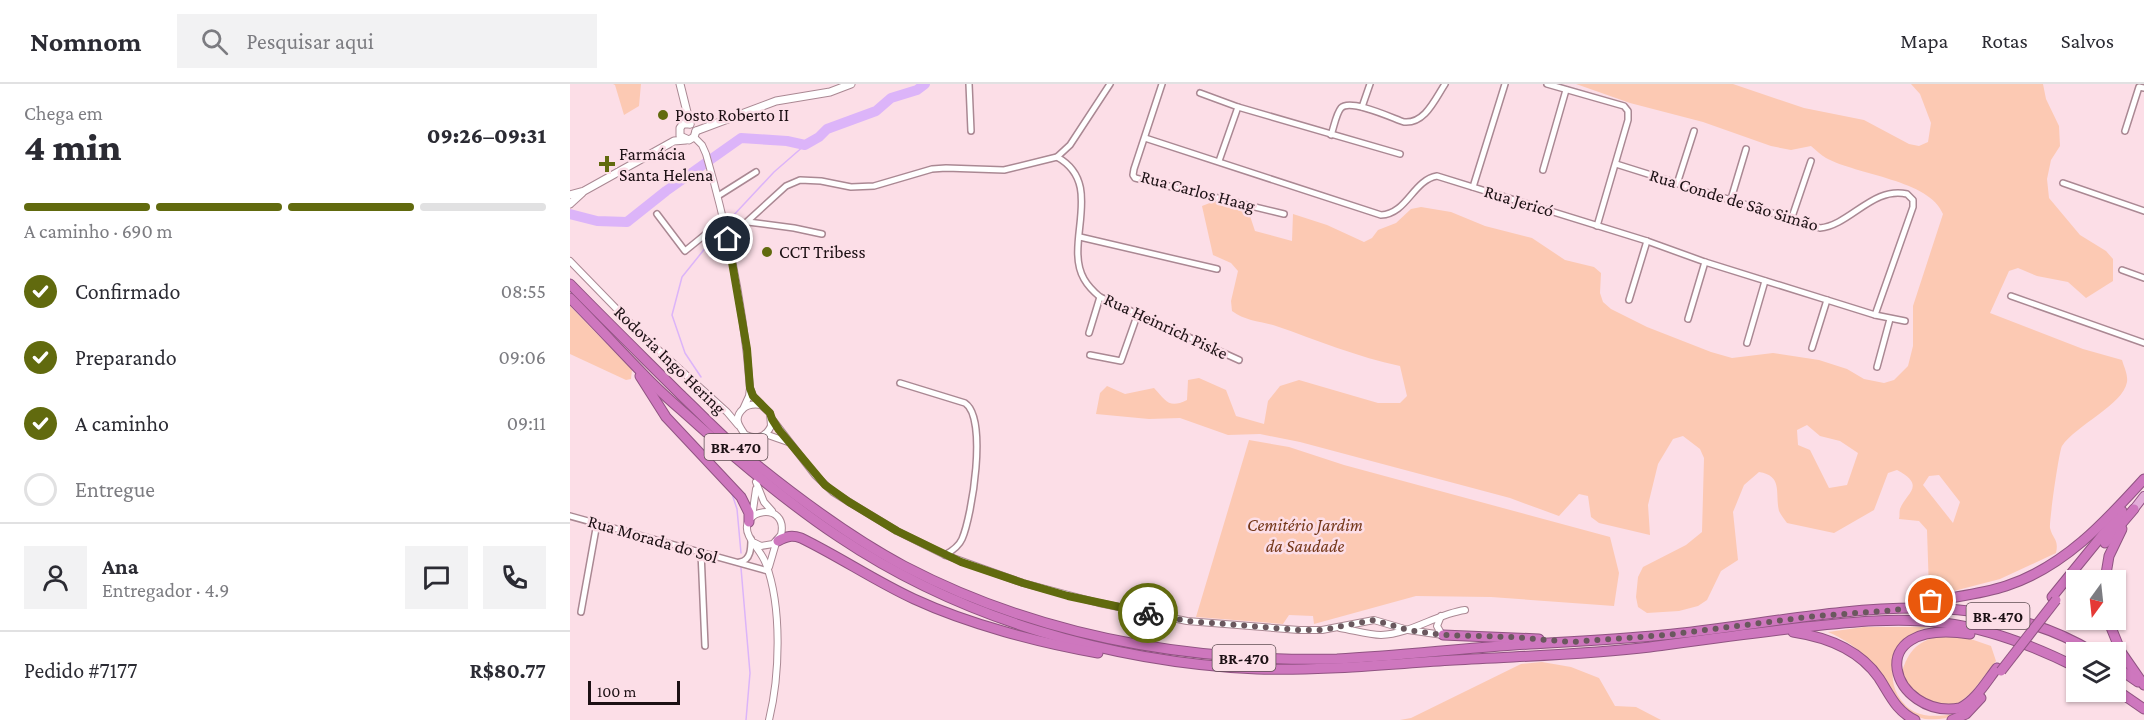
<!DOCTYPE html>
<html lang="pt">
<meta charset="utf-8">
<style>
:root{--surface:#fff;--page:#f2f2f3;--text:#2b2b33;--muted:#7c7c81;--line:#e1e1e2;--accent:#616a0e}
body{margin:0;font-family:"Crimson Pro",serif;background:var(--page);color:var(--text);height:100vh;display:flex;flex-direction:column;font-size:22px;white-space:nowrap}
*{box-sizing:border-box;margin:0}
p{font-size:20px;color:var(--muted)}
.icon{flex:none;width:33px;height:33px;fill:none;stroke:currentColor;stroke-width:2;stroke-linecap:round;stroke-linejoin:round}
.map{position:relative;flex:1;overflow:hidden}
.side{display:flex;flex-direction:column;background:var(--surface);width:570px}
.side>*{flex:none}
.needle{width:39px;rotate:195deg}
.buttons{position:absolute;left:1496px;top:486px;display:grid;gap:12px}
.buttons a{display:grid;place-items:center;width:60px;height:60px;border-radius:0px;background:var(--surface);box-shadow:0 2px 4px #0004;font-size:30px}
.scale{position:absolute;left:18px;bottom:15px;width:92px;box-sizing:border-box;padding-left:6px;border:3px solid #1c1014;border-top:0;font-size:16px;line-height:21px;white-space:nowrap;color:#1c1014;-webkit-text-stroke:4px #fcdee7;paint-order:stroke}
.pin{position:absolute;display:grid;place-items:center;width:51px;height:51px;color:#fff;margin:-26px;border:3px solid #fff;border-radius:50%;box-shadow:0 2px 6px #0007}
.courier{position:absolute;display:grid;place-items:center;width:60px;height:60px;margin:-30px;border:4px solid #616a0e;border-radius:50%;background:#fff;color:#222;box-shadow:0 2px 8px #0007}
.summary em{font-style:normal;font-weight:800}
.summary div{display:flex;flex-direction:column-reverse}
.summary{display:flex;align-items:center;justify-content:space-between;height:102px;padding:0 24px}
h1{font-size:39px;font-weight:800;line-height:45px}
.bar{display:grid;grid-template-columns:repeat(4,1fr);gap:9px 6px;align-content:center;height:72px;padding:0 24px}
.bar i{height:8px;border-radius:4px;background:var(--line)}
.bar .selected{background:var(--accent)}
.bar p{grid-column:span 4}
.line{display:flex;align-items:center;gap:15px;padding:0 24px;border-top:2px solid var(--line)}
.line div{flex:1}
.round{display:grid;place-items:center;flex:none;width:63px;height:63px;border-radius:0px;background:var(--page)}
ol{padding:0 24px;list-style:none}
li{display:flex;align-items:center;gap:18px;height:66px}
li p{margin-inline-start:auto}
li .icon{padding:6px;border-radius:50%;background:var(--accent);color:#fff;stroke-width:4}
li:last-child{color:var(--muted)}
li i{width:33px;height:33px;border:3px solid var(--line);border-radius:50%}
header{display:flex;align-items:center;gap:36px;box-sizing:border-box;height:84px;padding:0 30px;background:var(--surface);border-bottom:2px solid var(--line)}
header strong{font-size:28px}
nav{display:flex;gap:33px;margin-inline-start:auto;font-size:21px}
.search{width:420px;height:54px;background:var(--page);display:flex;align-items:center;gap:15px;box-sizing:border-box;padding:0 21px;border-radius:0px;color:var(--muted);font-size:22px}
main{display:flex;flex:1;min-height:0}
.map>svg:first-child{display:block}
</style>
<header>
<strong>Nomnom</strong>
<div class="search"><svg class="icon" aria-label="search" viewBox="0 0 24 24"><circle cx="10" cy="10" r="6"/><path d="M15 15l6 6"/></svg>Pesquisar aqui</div>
<nav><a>Mapa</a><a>Rotas</a><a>Salvos</a></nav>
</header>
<main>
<section class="side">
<div class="summary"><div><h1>4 min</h1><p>Chega em</p></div><em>09:26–09:31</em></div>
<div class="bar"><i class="selected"></i><i class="selected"></i><i class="selected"></i><i></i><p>A caminho · 690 m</p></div>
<ol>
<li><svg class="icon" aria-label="check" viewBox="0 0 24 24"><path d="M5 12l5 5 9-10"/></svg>Confirmado<p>08:55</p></li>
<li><svg class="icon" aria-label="check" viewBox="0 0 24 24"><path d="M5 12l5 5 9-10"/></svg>Preparando<p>09:06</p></li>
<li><svg class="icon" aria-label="check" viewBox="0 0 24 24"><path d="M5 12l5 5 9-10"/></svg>A caminho<p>09:11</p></li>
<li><i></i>Entregue</li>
</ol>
<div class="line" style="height:108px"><a class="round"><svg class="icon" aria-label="person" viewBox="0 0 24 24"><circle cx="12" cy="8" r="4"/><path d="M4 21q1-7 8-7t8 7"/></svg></a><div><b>Ana</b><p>Entregador · 4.9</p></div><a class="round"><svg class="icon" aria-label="chat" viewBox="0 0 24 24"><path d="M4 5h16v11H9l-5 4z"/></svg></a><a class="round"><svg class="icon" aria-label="phone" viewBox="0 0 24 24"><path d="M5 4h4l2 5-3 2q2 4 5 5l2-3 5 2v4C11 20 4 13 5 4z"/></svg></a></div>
<div class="line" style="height:78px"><div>Pedido #7177</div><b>R$80.77</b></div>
</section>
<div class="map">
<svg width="1574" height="636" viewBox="0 0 1574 636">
<rect width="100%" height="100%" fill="#fcdee7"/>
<!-- green -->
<g fill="#fcc9b3" fill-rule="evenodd">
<path d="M43,0H71L69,22L54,31L45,1Z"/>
<path d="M1006,0H1163L1234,24L1294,36L1339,60L1349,62L1358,58L1361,39L1350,10L1341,0H1473L1476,15L1489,42L1490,62L1481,76L1477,95L1479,114L1510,151L1536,167L1543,175V197L1516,214L1498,198L1467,192L1448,184L1439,187L1420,229L1513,265L1552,276C1554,283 1558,290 1557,298C1553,321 1506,341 1492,362C1489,367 1479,438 1480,444C1483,456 1489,455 1486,469L1430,495L1380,508L1359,506L1357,446L1349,437L1329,435C1330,432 1329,429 1330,425C1336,409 1357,402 1327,386L1318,389L1304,426L1264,449L1217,439C1214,435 1211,431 1209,427C1205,408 1213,392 1189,388L1174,401L1163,428L1168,476L1151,487L1137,516L1128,522L1109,527L1077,529L1068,523L1066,513L1068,493L1073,483L1116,461L1132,448L1134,374L1130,365L1113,352L1103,355L1088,380L1078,421L1080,451L1029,439L1021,433L1018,412L1009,410L989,432L940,414L730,358L690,350L658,351L610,334L579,335L526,330L530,309L537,302L555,310L584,304C596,317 599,325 617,316L618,296L629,294L656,306L666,332L694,340L698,317L710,302L729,296L808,319H830L837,312L830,282C787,273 747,256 706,242C690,237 675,237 662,227L661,217L668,187L661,179L643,171L632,122L650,115L677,123L685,147L722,157L723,130L757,141L794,158L802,154L808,146L826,139L841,125L851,123L881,128L915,142L962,154L995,176L1024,183L1031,189L1030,209L1033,218L1041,225L1077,243L1141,268L1162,274L1203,269L1249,276L1277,285L1294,295L1314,299L1324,296L1338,282L1343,262V222L1373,130C1360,96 1287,91 1256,74C1251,71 1246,66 1241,62L1221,66L1201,62L1133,38L1060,19ZM1237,341L1250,352L1270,357L1288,369L1277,401L1259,404L1240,366L1228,361L1227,346ZM1369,391L1390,418L1383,439L1353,401L1359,392Z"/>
<path d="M0,222L62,286L61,295L56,296L0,270Z"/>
<path d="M679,356L719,363L774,381L1040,453L1049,489L1044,522L921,513L846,512L744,540L743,532L719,531L713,540L626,533Z"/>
<path d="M1294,543H1356C1328,555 1312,590 1331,616C1337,624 1344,629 1354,631C1365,633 1376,631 1387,630C1377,635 1367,636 1355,635C1325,628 1319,598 1300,577C1289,565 1273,554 1258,548Z"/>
<path d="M1371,552L1395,553L1421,562L1426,577L1401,609L1386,621L1362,625L1330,594C1337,569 1345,557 1371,552Z"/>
<path d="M972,578L1001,583L1029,594L1045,622L1066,623L1091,636H830L841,634L951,580Z"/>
</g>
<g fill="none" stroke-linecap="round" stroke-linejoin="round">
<!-- stream -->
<g stroke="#dcb4f9" stroke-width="1.5">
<path d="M161,134L204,88L235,61"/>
<path d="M131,293L115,269L102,231L112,193L149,147"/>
<path d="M162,410L167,425L171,469"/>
<path d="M171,484L180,589L176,636"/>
</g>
<!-- river -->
<path stroke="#dcb4f9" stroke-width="10" d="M0,130L27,137L57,138L96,107L171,54L217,57L235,61L249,53L257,45L306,27L321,14L347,6L355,0"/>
<defs>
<g id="minor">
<path d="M399,0L401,47"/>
<path d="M592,0L564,85L563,91L565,94L714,130"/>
<path d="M977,0L1054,22L1058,27V36L1027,142"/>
<path d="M630,9L668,23L830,70"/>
<path d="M792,23L800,0"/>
<path d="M1555,47L1569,3L1574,4"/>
<path d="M761,51C764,43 766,30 771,24C780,14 822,34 834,38C855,40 865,15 875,0"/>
<path d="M575,54L811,131C837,130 843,96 867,92L1077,157L1135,178L1257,216L1305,231L1335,237"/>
<path d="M487,73L500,61L540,0"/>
<path d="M649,77L668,23"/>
<path d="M1046,80L1250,144C1280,141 1303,102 1337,110L1343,116V123L1305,231"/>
<path d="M973,86L996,6"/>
<path d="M1493,99L1574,127"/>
<path d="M1107,100L1124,47"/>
<path d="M903,103L935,0"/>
<path d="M148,112L186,88"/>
<path d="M1161,115L1176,65"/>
<path d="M87,130L115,167L153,136"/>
<path d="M1221,136L1241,77"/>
<path d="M178,138L224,144L252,150"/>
<path d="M510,153L647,185"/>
<path d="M158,155L216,102L230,96L251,97L281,103L304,102L362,85L376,84L434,86L487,73C536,100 493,159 514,195C518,202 524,208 530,213L669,276"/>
<path d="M1552,186L1574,194"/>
<path d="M1441,212L1574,259"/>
<path d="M1059,216L1077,157"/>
<path d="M1118,235L1135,178"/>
<path d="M519,249L530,213"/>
<path d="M1177,259L1195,197"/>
<path d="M1242,264L1257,216"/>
<path d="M520,271L551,277L568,229"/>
<path d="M1307,283L1320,235"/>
<path d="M330,299L395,319C418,334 402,432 392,455C389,462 382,467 375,471"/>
<path d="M0,432L198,487"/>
<path d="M131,468L135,562"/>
<path d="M170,478C181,476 181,464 181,455"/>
<path d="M11,528L27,439"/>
</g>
<g id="tertiary">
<path d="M124,53L132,61L136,70C158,146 174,225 180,304"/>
<path d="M0,177L72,251L157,328L168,341"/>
<path d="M174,323L179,312L180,304L183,312L191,320"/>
<path d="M202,335L245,391L263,408L279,418L327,447L375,471L453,499L529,519L617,537L729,546H752L804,536L838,546L873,551"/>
<path d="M195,350L218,358"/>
<path d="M176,351C187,356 196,353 201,342L200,329L191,321C184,320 178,320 173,325C161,336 172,345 178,355C181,361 183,367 184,374"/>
<path d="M186,398L194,418L202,427"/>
<path d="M182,433L186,405"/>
<path d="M185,459L191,462L203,460L211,451C219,416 166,425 179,452C184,462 192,469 196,480C212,523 210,591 199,636"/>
<path d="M199,483L206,459"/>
<path d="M871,532L867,542L872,551"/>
<path d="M770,544C783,546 798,551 811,551C841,550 866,530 895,526"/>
</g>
<g id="secondary">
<path d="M110,0L120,40"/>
<path d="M120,40H113L110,44V52L119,56L124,53L126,47"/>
<path d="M126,47L206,17L260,8L281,0"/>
<path d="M0,111L14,107L104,57L116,56"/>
<path d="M0,120L12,109"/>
</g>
<path id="primary" d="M1564,425L1574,412"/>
<g id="motorway">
<path d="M0,200C37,238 75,275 112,312C132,331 151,351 171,368C222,410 276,451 334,482C468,552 617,578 767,575C826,572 885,565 944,561C993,558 1043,556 1093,551C1234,538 1394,489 1523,568"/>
<path d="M0,214C29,243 56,273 85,302C99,316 114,328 128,341C173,381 219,420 269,453C391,535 541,578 687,585C753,587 818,580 884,576C949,572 1015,571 1080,563C1132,556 1183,549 1235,543C1281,538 1328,533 1374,539C1421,545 1464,562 1506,583"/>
<path d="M70,292L96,333L171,413L179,429V438"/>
<path d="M208,457C217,452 222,451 231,454C270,473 305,497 344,515C398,540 470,559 528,569"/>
<path d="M1535,459L1564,425"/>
<path d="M1535,496L1539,472L1552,445"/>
<path d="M1482,513L1552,427"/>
<path d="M1350,520C1378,513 1409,511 1436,502C1494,483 1535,438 1574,395"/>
<path d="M1538,536L1551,568L1574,601"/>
<path d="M1223,548C1256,553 1289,565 1309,594C1320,611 1326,627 1345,636"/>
<path d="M1400,550C1286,533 1323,636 1390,624C1406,616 1416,598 1427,584"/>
<path d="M873,551L969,555"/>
<path d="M1545,582L1568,598"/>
<path d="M1545,605L1574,625"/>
<path d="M1382,636L1396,630L1411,614"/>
</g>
</defs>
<!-- minor casing -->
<use href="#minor" stroke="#aa8893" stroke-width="8"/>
<!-- tertiary casing -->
<use href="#tertiary" stroke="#aa8893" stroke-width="8"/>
<!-- secondary casing -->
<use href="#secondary" stroke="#aa8893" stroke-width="9"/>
<!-- primary casing -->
<use href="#primary" stroke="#905382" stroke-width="10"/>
<!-- motorway casing -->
<use href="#motorway" stroke="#905382" stroke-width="11"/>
<!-- minor -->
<use href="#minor" stroke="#fff" stroke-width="5"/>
<!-- tertiary -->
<use href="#tertiary" stroke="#fff" stroke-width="6"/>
<!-- secondary -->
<use href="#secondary" stroke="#fff" stroke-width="7"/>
<!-- primary -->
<use href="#primary" stroke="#e2add8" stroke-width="8"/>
<!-- motorway -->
<use href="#motorway" stroke="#ce77be" stroke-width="9"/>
<defs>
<path id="motorway-bridge" d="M1431,587L1486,516"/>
</defs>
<!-- motorway-bridge casing -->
<use href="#motorway-bridge" stroke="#905382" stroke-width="11" stroke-linecap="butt"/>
<!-- motorway-bridge -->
<use href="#motorway-bridge" stroke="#ce77be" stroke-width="9"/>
</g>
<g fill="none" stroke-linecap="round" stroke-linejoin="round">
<!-- done -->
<path stroke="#6a585e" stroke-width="6" stroke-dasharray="0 10.8" d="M578,529L617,537L729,546H752L804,536L838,546L873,551L942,553L1001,558L1096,551L1246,532L1326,526L1361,517"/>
<!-- route -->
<path stroke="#616a0e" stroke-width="8" d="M158,155L177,265L180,304L183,312L200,329L202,335L209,346L255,401L279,418L327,447L391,478L453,499L498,512L578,529"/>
</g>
<!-- markers -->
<g fill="#616a0e" stroke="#fcdee7" stroke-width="2">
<circle cx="93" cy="31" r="6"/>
<path d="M34 71h6v6h6v6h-6v6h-6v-6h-6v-6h6z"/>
<circle cx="197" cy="168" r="6"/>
</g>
<g text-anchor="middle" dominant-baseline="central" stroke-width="5" stroke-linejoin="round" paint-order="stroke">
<!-- shield labels -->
<g fill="#fcdee7" stroke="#5f4e53" stroke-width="1.5">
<rect x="134.5" y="350" width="63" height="26" rx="4.5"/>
<rect x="1396.5" y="519" width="63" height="26" rx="4.5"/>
<rect x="642.5" y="561" width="63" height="26" rx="4.5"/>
</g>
<g font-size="16" font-weight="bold" fill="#1c1014">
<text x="166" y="363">BR-470</text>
<text x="1428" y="532">BR-470</text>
<text x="674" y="574">BR-470</text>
</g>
<!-- poi labels -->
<g font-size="18" fill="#1c1014" stroke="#fcdee7" text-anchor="start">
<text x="105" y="31">Posto Roberto II</text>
<text x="49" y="70">Farmácia<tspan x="49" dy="21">Santa Helena</tspan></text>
<text x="209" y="168">CCT Tribess</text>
</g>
<!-- street labels -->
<g font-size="18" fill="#1c1014" stroke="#fcdee7">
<text transform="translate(628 107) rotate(15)">Rua Carlos Haag</text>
<text transform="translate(1164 116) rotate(17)">Rua Conde de São Simão</text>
<text transform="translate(949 117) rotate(17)">Rua Jericó</text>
<text transform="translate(596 242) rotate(25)">Rua Heinrich Piske</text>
<text transform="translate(100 276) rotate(44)">Rodovia Ingo Hering</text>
<text transform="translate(83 455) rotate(16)">Rua Morada do Sol</text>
</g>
<!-- park labels -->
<g font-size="18" font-style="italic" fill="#733618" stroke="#fcdee7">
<text x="735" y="441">Cemitério Jardim<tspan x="735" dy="21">da Saudade</tspan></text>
</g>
</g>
</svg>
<div class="buttons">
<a><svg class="needle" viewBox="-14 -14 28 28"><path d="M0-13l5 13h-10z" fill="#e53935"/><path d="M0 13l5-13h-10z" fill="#7c7c81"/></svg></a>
<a><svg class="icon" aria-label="layers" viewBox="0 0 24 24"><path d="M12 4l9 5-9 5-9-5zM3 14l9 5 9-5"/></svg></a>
</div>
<div class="scale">100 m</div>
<div class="pin" style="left:1361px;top:517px;background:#ea580c"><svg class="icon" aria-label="bag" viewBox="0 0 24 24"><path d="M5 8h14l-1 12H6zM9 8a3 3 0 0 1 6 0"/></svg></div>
<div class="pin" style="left:158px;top:155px;background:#1f2937"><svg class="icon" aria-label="home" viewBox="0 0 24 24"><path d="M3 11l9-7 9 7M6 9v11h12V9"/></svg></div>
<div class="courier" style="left:578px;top:529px"><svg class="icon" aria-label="bike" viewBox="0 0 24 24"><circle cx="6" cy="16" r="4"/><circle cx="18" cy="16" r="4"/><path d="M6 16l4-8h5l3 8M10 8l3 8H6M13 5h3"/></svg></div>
</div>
</main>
